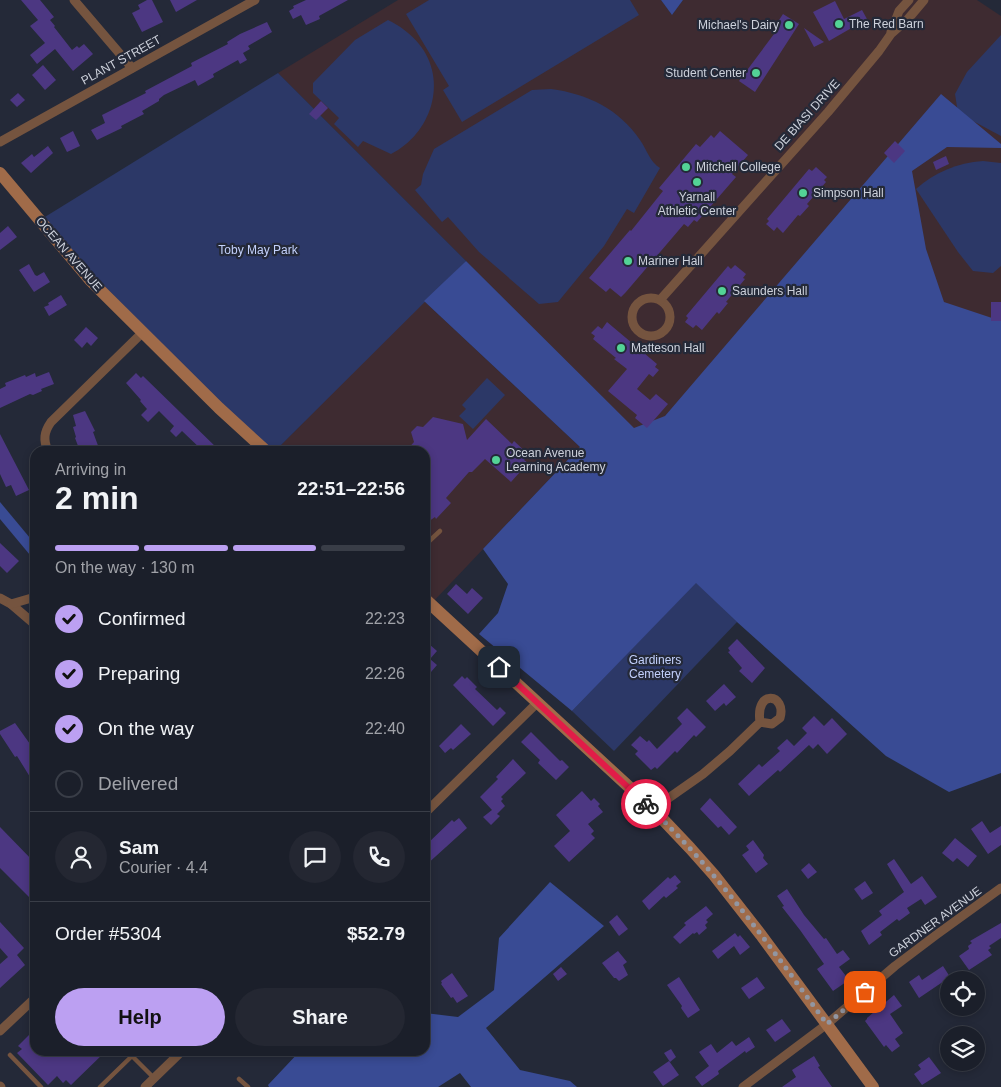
<!DOCTYPE html>
<meta charset="utf-8">
<style>
:root{--surface:#1b1f2a;--page:#242732;--text:#f1f3f6;--muted:#a0a2a8;--line:#393d47;--accent:#bca0f2}
body{margin:0;font-family:Helvetica,sans-serif;background:var(--page);color:var(--text);height:100vh;display:flex;flex-direction:column;font-size:19px;white-space:nowrap}
*{box-sizing:border-box;margin:0}
p{font-size:16px;color:var(--muted)}
.icon{flex:none;width:28px;height:28px;fill:none;stroke:currentColor;stroke-width:2;stroke-linecap:round;stroke-linejoin:round}
.map{position:relative;flex:1;overflow:hidden}
.panel{position:absolute;left:30px;top:446px;width:400px;height:610px;display:flex;flex-direction:column;background:var(--surface);border-radius:15px;box-shadow:0 2px 8px #0003,0 0 0 1px var(--line)}
.panel>*{flex:none}
.controls{position:absolute;left:940px;top:971px;display:grid;gap:10px}
.controls a{display:grid;place-items:center;width:45px;height:45px;border-radius:50%;background:var(--surface);box-shadow:0 2px 8px #0003,0 0 0 1px var(--line);font-size:25px}
.pin{position:absolute;display:grid;place-items:center;width:42px;height:42px;color:#fff;margin:-21px;border-radius:10px;box-shadow:0 2px 8px #0006}
.courier{position:absolute;display:grid;place-items:center;width:50px;height:50px;margin:-25px;border:4px solid #e11d48;border-radius:50%;background:#fff;color:#222;box-shadow:0 1px 6px #0007}
.summary em{font-style:normal;font-weight:800}
.summary div{display:flex;flex-direction:column-reverse}
.summary{display:flex;align-items:center;justify-content:space-between;height:85px;padding:0 25px}
h1{font-size:32px;font-weight:800;line-height:38px}
.bar{display:grid;grid-template-columns:repeat(4,1fr);gap:8px 5px;align-content:center;height:60px;padding:0 25px}
.bar i{height:6px;border-radius:4px;background:var(--line)}
.bar .selected{background:var(--accent)}
.bar p{grid-column:span 4}
.line{display:flex;align-items:center;gap:12px;padding:0 25px;border-top:1px solid var(--line)}
.line div{flex:1}
.round{display:grid;place-items:center;flex:none;width:52px;height:52px;border-radius:26px;background:var(--page)}
ol{padding:0 25px;list-style:none}
li{display:flex;align-items:center;gap:15px;height:55px}
li p{margin-inline-start:auto}
li .icon{padding:5px;border-radius:50%;background:var(--accent);color:#111;stroke-width:4}
li:last-child{color:var(--muted)}
li i{width:28px;height:28px;border:2px solid var(--line);border-radius:50%}
.button{display:flex;gap:10px;margin-top:auto;padding:10px 25px}
.button a{flex:1;height:58px;border-radius:30px;background:var(--accent);color:#111;font-size:20px;font-weight:800;line-height:58px;text-align:center}
.button a+a{background:var(--page);color:var(--text)}
.map>svg:first-child{display:block}
</style>
<div class="map">
<svg width="1001" height="1087" viewBox="0 0 1001 1087">
<rect width="100%" height="100%" fill="#242938"/>
<!-- education -->
<g fill="#3e2b31">
<path d="M398,0H661L672,15L683,0H977L1001,16V363L692,487L278,73Z"/>
<path d="M424,301L580,447L431,604L425,599V451H275Z"/>
</g>
<!-- green -->
<g fill="#2c3867">
<path d="M429,0H630L639,15L462,122L443,90L449,86L406,14Z"/>
<path d="M388,20C400,26 410,33 419,44C449,81 431,134 391,154L363,141L358,147L334,124L339,118L313,93V83L355,40Z"/>
<path d="M1001,35V136L958,113L955,94L967,72Z"/>
<path d="M278,73L466,261L275,451H266L40,220Z"/>
<path d="M551,89C588,94 619,109 640,140C647,150 650,162 660,168L634,213L627,209L604,246L558,302L539,304L479,252L448,217L442,222L415,190L421,185L423,174L434,149L532,90Z"/>
<path d="M983,161L1001,163V266L993,273L973,271L958,252L916,189C935,172 957,163 983,161Z"/>
<path d="M487,378L505,395L473,429L459,416L466,409L462,405Z"/>
<path d="M696,582L737,622L614,751L572,711Z"/>
</g>
<!-- forest -->
<g fill="#394b94">
<path d="M661,0H683L672,15Z"/>
<path d="M941,94L1001,144V148L947,147L912,171L926,249L944,302L1001,321V773L949,792L886,756L737,622L696,583L572,711L479,634L498,613L508,584L483,549L580,447L424,301L466,261L634,428L665,416Z"/>
<path d="M0,502L35,544V561L0,519Z"/>
<path d="M550,882L604,926L486,1028L520,1070L570,1081L577,1087H471L460,1073L438,1087H269L268,1085L300,1051H425V1013L458,1017L494,990L499,938Z"/>
</g>
<!-- building -->
<g fill="#4c3782">
<path d="M21,0H40L54,17L50,20L55,26L54,27L72,50L77,46L79,48L84,44L93,54L73,71L55,49L37,64L30,55L45,43L30,26L38,20Z"/>
<path d="M147,0H152L163,22L142,32L132,13L140,9L138,5Z"/>
<path d="M170,0H197L176,12Z"/>
<path d="M306,0H348L319,16L320,19L306,25L301,15L293,19L289,11L294,8L293,6Z"/>
<path d="M835,1L844,19L862,10L867,19L829,41L813,12Z"/>
<path d="M783,14L799,24L755,92L739,81L774,34L771,32Z"/>
<path d="M267,22L272,32L248,46L250,49L243,53L247,60L240,64L238,60L213,74L214,77L198,86L195,80L164,95L159,99V101L142,111L144,114L121,126L122,128L97,140L91,130L105,123L102,115L146,93L145,91L192,66L191,63L228,44L227,42L240,34Z"/>
<path d="M804,28L824,42L814,47Z"/>
<path d="M43,65L56,80L45,90L32,75Z"/>
<path d="M18,93L25,100L17,107L10,100Z"/>
<path d="M321,101L328,108L316,120L309,114Z"/>
<path d="M73,131L80,146L67,152L60,138Z"/>
<path d="M720,131L748,155L732,174L736,177L697,222L694,220L688,227L684,224L626,292L621,297L610,288L606,292L589,278L630,230L631,231L663,191L659,188L696,144L700,147L711,135L714,138Z"/>
<path d="M895,141L905,151L894,163L884,153Z"/>
<path d="M48,146L53,153L31,173L21,163L32,154L34,157Z"/>
<path d="M946,156L949,164L936,170L933,162Z"/>
<path d="M816,167L827,177L824,180L826,182L807,204L809,206L800,216L798,215L783,233L777,227L774,231L766,224L769,221L767,219L809,169L812,171Z"/>
<path d="M8,226L17,237L0,250V233Z"/>
<path d="M29,264L35,275L37,276L44,272L50,282L34,292L19,270Z"/>
<path d="M735,265L746,274L743,278L745,279L726,302L728,303L719,314L717,312L702,330L696,325L693,328L685,322L688,318L686,316L728,266L731,269Z"/>
<path d="M61,295L67,305L49,316L44,307L49,305L48,303Z"/>
<rect x="991" y="302" width="10" height="19"/>
<path d="M607,322L657,364L655,367L659,370L653,377L649,374L637,389L650,400L656,394L668,404L647,428L635,418L637,415L608,391L627,369L614,359L616,358L593,339L595,336L591,333L598,326L602,329Z"/>
<path d="M86,327L98,338L91,346L87,342L82,348L74,340Z"/>
<path d="M49,372L54,384L41,389L42,391L33,395L30,394L0,408V389L6,386L5,383L25,375L26,377L35,373L36,377Z"/>
<path d="M136,373L141,378L143,376L220,451H203L182,431L176,437L170,431L174,426L159,411L148,422L141,415L147,409L140,401L141,400L126,383Z"/>
<path d="M85,411L95,431L93,432L100,451H80L75,438L76,437L73,427L76,426L73,415Z"/>
<path d="M433,417L463,424L467,440L486,419L512,444L514,441L529,455L524,460L528,463L511,482L485,459L472,472H469L446,498L451,503L436,519L435,517L425,524V451H406L414,442L411,432L417,426L423,427Z"/>
<path d="M0,434L29,490L16,496L11,485L6,487L0,474Z"/>
<path d="M0,543L19,561L7,573L0,566Z"/>
<path d="M456,584L467,594L472,588L483,598L468,614L447,594Z"/>
<path d="M737,639L765,668L752,683L739,671L742,668L728,652L730,651L728,648Z"/>
<path d="M429,644L437,651L430,659L437,665L431,672L425,667V649Z"/>
<path d="M462,676L465,679L467,677L477,687L475,689L497,710L500,707L506,713L493,726L453,685Z"/>
<path d="M724,684L736,697L726,706L724,703L715,711L706,701Z"/>
<path d="M687,708L706,727L696,737L694,735L677,753L675,751L657,769L655,767L651,770L635,754L638,751L631,745L640,736L647,742L649,740L657,749L682,724L677,718Z"/>
<path d="M814,716L824,726L832,718L847,734L827,754L818,744L813,749L809,745L780,772L778,770L749,796L738,784L759,764L762,767L780,751L777,748L787,739L794,746L807,733L802,728Z"/>
<path d="M15,723L35,751V785L17,756L15,757L0,734V731Z"/>
<path d="M461,724L471,734L453,750L451,748L445,753L439,746Z"/>
<path d="M531,732L560,761L562,760L569,767L556,780L538,763L540,760L521,742Z"/>
<path d="M513,759L526,773L501,797L503,799L501,801L505,806L497,814L500,816L491,825L483,817L492,810L480,797L498,779L496,777Z"/>
<path d="M582,791L591,801L594,798L600,804L598,806L603,812L588,824L594,831L591,834L595,838L569,862L554,846L570,831L556,815Z"/>
<path d="M710,798L737,827L729,835L721,826L718,828L700,809Z"/>
<path d="M459,818L467,828L425,866V846L452,820L454,822Z"/>
<path d="M982,821L990,833L1001,826V845L988,854L971,829Z"/>
<path d="M0,827L35,863V903L0,868Z"/>
<path d="M955,838L977,856L968,867L957,858L953,862L942,853Z"/>
<path d="M753,840L764,855L763,858L768,864L756,873L742,855L749,850L746,846Z"/>
<path d="M894,859L911,884L922,876L937,897L925,905L921,899L907,908L910,913L899,921L897,919L880,932L882,935L869,945L861,931L882,915L879,911L904,892L887,864Z"/>
<path d="M809,863L817,872L808,879L801,870Z"/>
<path d="M675,875L681,882L676,886L678,888L666,898L664,896L649,910L642,901L668,877L670,879Z"/>
<path d="M865,881L873,893L862,900L854,889Z"/>
<path d="M787,889L804,915L824,939L826,938L837,954L843,950L850,959L839,967L849,980L833,991L817,969L824,964L800,930L782,907L784,906L777,896Z"/>
<path d="M706,906L713,914L706,920L708,922L705,925L707,928L699,935L697,932L694,934L693,933L680,944L673,937L686,925L684,923Z"/>
<path d="M617,915L628,929L619,936L609,922Z"/>
<path d="M0,922L24,948L17,955L25,965L0,988V964L8,957L0,948Z"/>
<path d="M1001,923V938L989,946L991,948L988,950L992,955L969,970L959,956L969,949L968,946L972,943L970,941Z"/>
<path d="M735,933L738,937L740,935L750,947L740,955L734,946L718,959L712,951Z"/>
<path d="M618,951L627,962L623,965L628,975L619,981L616,978H614L602,963Z"/>
<path d="M943,966L950,977L919,998L909,982L919,975L922,980Z"/>
<path d="M561,967L567,974L558,981L553,974Z"/>
<path d="M452,973L468,996L457,1003L453,997L451,998L441,984L442,983L441,981Z"/>
<path d="M679,977L700,1010L688,1018L681,1008L682,1006L667,985Z"/>
<path d="M757,977L765,988L749,999L741,988Z"/>
<path d="M894,995L902,1006L890,1014L903,1033L895,1039L900,1046L892,1052L886,1045L884,1047L865,1021L867,1019V1018Z"/>
<path d="M782,1019L791,1031L775,1042L766,1030Z"/>
<path d="M35,1029V1051H106L71,1085L66,1080L63,1083L57,1076L48,1085L17,1053L22,1049L18,1046Z"/>
<path d="M749,1037L755,1047L746,1053L745,1051L718,1071L719,1074L702,1086L695,1077L709,1066L699,1052L711,1044L717,1053L732,1041L736,1046Z"/>
<path d="M671,1049L676,1057L670,1062L664,1053Z"/>
<path d="M814,1056L820,1066L818,1067L832,1087H782L796,1077L792,1070Z"/>
<path d="M929,1057L941,1073L922,1085L914,1074L921,1069L918,1065Z"/>
<path d="M669,1061L679,1075L663,1086L653,1072Z"/>
</g>
<g fill="none" stroke-linecap="round" stroke-linejoin="round">
<!-- service -->
<g stroke="#75543f" stroke-width="4.5">
<path d="M388,451L389,450"/>
<path d="M425,545L440,531"/>
<path d="M137,1051L132,1056L154,1078"/>
<path d="M10,1055L41,1087"/>
<path d="M239,1079L248,1087"/>
<path d="M100,1087L132,1056"/>
</g>
<!-- minor -->
<g stroke="#75543f" stroke-width="9">
<path d="M74,0L132,68"/>
<path d="M891,32L899,11L909,0"/>
<path d="M0,142L255,0"/>
<circle cx="651" cy="317" r="19"/>
<path d="M660,300L828,112L879,51L891,34L908,19L924,0"/>
<path d="M48,451C43,440 44,432 51,422L142,333"/>
<path d="M0,598L11,604L32,622H35"/>
<path d="M11,604L35,597"/>
<path d="M653,809L703,774L730,751L760,722L772,724L780,718C787,694 755,688 760,722"/>
<path d="M425,813L538,702"/>
<path d="M0,1031L35,998"/>
<path d="M0,1086L1,1087"/>
<path d="M145,1087L182,1051"/>
<path d="M743,1087L827,1024L895,966L936,935L1001,888"/>
</g>
<!-- secondary -->
<g stroke="#a06b49" stroke-width="12">
<path d="M0,173L90,280L219,408L266,451"/>
<path d="M425,599L653,809L690,848L714,875L761,935L873,1087"/>
</g>
</g>
<g fill="none" stroke-linecap="round" stroke-linejoin="round">
<!-- done -->
<path stroke="#9296a2" stroke-width="5" stroke-dasharray="0 9" d="M646,804C716,869 771,948 827,1024L865,992"/>
<!-- route -->
<path stroke="#e11d48" stroke-width="6" d="M499,667L646,804"/>
</g>
<!-- markers -->
<g fill="#53d396" stroke="#242938" stroke-width="2">
<circle cx="839" cy="24" r="5"/>
<circle cx="789" cy="25" r="5"/>
<circle cx="756" cy="73" r="5"/>
<circle cx="686" cy="167" r="5"/>
<circle cx="697" cy="182" r="5"/>
<circle cx="803" cy="193" r="5"/>
<circle cx="628" cy="261" r="5"/>
<circle cx="722" cy="291" r="5"/>
<circle cx="621" cy="348" r="5"/>
<circle cx="496" cy="460" r="5"/>
</g>
<g text-anchor="middle" dominant-baseline="central" stroke-width="4.5" stroke-linejoin="round" paint-order="stroke">
<!-- poi labels -->
<g font-size="12" fill="#cdd1db" stroke="#242938" text-anchor="start">
<text x="849" y="24">The Red Barn</text>
<text x="779" y="25" text-anchor="end">Michael's Dairy</text>
<text x="746" y="73" text-anchor="end">Student Center</text>
<text x="696" y="167">Mitchell College</text>
<text x="813" y="193">Simpson Hall</text>
<text x="697" y="197" text-anchor="middle">Yarnall<tspan x="697" dy="14">Athletic Center</tspan></text>
<text x="638" y="261">Mariner Hall</text>
<text x="732" y="291">Saunders Hall</text>
<text x="631" y="348">Matteson Hall</text>
<text x="506" y="453">Ocean Avenue<tspan x="506" dy="14">Learning Academy</tspan></text>
</g>
<!-- street labels -->
<g font-size="12" fill="#cdd1db" stroke="#242938">
<text transform="translate(121 60) rotate(-29)">PLANT STREET</text>
<text transform="translate(807 115) rotate(-48)">DE BIASI DRIVE</text>
<text transform="translate(69 254) rotate(49)">OCEAN AVENUE</text>
<text transform="translate(935 922) rotate(-36)">GARDNER AVENUE</text>
</g>
<!-- park labels -->
<g font-size="12" fill="#c3d1fc" stroke="#242938">
<text x="258" y="250">Toby May Park</text>
<text x="655" y="660">Gardiners<tspan x="655" dy="14">Cemetery</tspan></text>
</g>
</g>
</svg>
<div class="controls">
<a><svg class="icon" aria-label="locate" viewBox="0 0 24 24"><circle cx="12" cy="12" r="6"/><path d="M12 2v4M12 18v4M2 12h4M18 12h4"/></svg></a>
<a><svg class="icon" aria-label="layers" viewBox="0 0 24 24"><path d="M12 4l9 5-9 5-9-5zM3 14l9 5 9-5"/></svg></a>
</div>
<div class="pin" style="left:865px;top:992px;background:#ea580c"><svg class="icon" aria-label="bag" viewBox="0 0 24 24"><path d="M5 8h14l-1 12H6zM9 8a3 3 0 0 1 6 0"/></svg></div>
<div class="pin" style="left:499px;top:667px;background:#1f2937"><svg class="icon" aria-label="home" viewBox="0 0 24 24"><path d="M3 11l9-7 9 7M6 9v11h12V9"/></svg></div>
<div class="courier" style="left:646px;top:804px"><svg class="icon" aria-label="bike" viewBox="0 0 24 24"><circle cx="6" cy="16" r="4"/><circle cx="18" cy="16" r="4"/><path d="M6 16l4-8h5l3 8M10 8l3 8H6M13 5h3"/></svg></div>
<section class="panel">
<div class="summary"><div><h1>2 min</h1><p>Arriving in</p></div><em>22:51–22:56</em></div>
<div class="bar"><i class="selected"></i><i class="selected"></i><i class="selected"></i><i></i><p>On the way · 130 m</p></div>
<ol>
<li><svg class="icon" aria-label="check" viewBox="0 0 24 24"><path d="M5 12l5 5 9-10"/></svg>Confirmed<p>22:23</p></li>
<li><svg class="icon" aria-label="check" viewBox="0 0 24 24"><path d="M5 12l5 5 9-10"/></svg>Preparing<p>22:26</p></li>
<li><svg class="icon" aria-label="check" viewBox="0 0 24 24"><path d="M5 12l5 5 9-10"/></svg>On the way<p>22:40</p></li>
<li><i></i>Delivered</li>
</ol>
<div class="line" style="height:90px"><a class="round"><svg class="icon" aria-label="person" viewBox="0 0 24 24"><circle cx="12" cy="8" r="4"/><path d="M4 21q1-7 8-7t8 7"/></svg></a><div><b>Sam</b><p>Courier · 4.4</p></div><a class="round"><svg class="icon" aria-label="chat" viewBox="0 0 24 24"><path d="M4 5h16v11H9l-5 4z"/></svg></a><a class="round"><svg class="icon" aria-label="phone" viewBox="0 0 24 24"><path d="M5 4h4l2 5-3 2q2 4 5 5l2-3 5 2v4C11 20 4 13 5 4z"/></svg></a></div>
<div class="line" style="height:65px"><div>Order #5304</div><b>$52.79</b></div>
<div class="button"><a>Help</a><a>Share</a></div>
</section>
</div>
